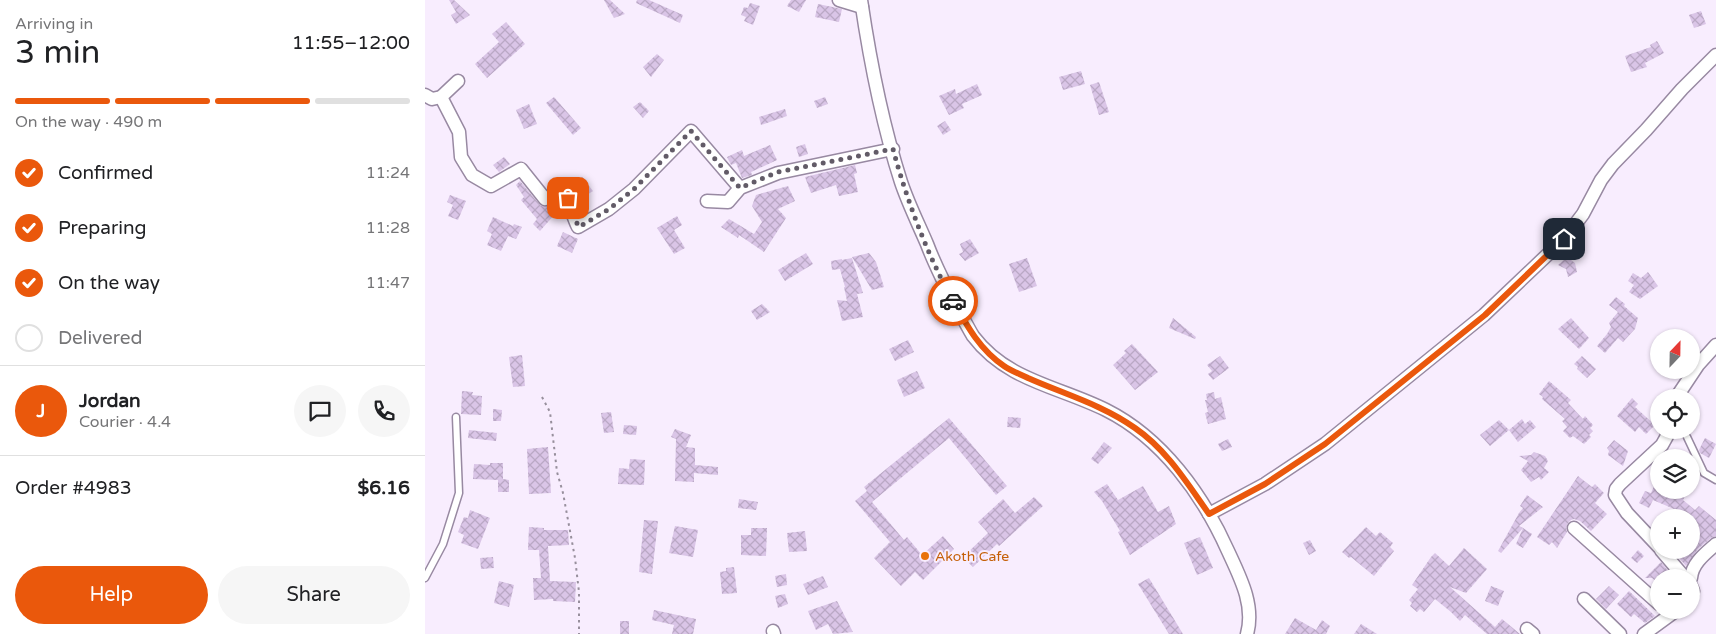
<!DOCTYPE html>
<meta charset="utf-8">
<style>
:root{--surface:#fff;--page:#f6f6f6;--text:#202124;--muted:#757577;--line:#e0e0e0;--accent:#ea580c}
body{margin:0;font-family:"Varela Round",sans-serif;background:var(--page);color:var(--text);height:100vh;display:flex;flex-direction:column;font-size:19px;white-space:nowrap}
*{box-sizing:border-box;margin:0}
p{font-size:16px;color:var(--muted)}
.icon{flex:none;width:28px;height:28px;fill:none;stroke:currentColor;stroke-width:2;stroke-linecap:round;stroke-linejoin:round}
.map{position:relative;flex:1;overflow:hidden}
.sheet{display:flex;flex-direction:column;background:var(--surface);width:425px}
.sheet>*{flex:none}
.needle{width:32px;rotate:22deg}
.tools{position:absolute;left:1225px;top:329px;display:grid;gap:10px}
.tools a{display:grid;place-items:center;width:50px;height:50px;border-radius:50%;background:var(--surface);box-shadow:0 1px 4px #0004;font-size:25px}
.pin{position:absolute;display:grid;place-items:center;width:42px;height:42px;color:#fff;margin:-21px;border-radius:10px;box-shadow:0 2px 8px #0006}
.courier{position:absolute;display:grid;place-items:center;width:50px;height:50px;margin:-25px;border:4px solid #ea580c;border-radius:50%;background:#fff;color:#222;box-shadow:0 1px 6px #0007}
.summary em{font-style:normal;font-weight:600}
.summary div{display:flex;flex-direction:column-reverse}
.summary{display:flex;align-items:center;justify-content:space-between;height:85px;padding:0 15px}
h1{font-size:32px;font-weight:600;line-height:38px}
.bar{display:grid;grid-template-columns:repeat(4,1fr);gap:8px 5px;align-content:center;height:60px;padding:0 15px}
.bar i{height:6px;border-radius:4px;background:var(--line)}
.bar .on{background:var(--accent)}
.bar p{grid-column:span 4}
.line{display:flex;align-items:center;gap:12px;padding:0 15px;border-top:1px solid var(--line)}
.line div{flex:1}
.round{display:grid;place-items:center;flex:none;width:52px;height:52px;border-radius:26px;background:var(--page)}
ol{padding:0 15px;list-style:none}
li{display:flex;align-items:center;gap:15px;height:55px}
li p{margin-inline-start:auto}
li .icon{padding:5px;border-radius:50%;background:var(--accent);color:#fff;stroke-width:4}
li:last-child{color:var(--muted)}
li i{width:28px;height:28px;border:2px solid var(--line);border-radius:50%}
.primary-button{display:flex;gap:10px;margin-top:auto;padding:10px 15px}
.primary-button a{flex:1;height:58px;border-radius:30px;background:var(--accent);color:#fff;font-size:20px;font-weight:600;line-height:58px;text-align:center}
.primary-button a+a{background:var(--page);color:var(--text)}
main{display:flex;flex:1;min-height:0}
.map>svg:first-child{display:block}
</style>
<main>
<section class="sheet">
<div class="summary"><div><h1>3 min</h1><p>Arriving in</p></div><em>11:55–12:00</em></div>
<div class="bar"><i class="on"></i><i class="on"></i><i class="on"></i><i></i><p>On the way · 490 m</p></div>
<ol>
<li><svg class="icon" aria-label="check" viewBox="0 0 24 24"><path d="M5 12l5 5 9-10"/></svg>Confirmed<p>11:24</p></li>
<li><svg class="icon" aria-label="check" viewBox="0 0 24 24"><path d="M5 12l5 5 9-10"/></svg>Preparing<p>11:28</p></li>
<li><svg class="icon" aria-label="check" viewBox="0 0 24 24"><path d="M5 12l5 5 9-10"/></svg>On the way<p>11:47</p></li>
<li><i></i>Delivered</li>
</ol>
<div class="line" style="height:90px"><b class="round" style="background:var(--accent);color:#fff">J</b><div><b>Jordan</b><p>Courier · 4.4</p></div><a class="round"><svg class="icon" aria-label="chat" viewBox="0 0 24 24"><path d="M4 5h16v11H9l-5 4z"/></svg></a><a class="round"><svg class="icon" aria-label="phone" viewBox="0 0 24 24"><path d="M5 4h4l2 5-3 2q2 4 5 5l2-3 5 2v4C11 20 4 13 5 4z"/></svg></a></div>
<div class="line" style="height:65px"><div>Order #4983</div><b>$6.16</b></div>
<div class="primary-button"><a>Help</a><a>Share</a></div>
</section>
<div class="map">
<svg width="1291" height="634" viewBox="0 0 1291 634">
<defs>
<pattern id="building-cross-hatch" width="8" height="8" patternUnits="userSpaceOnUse" patternTransform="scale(1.25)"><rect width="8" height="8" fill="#dac5e7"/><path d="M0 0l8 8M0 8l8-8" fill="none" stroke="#baa8c5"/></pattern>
</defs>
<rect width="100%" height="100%" fill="#f8edfe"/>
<!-- building -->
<g fill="url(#building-cross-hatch)">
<path d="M24,0H29L45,15L31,24L26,15L31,12Z"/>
<path d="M179,0H185L200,14L189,18Z"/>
<path d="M212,0H224L258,15L255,23L211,3Z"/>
<path d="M366,0H381L374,12L362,6Z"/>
<path d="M325,3L335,6L328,25L319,21L321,17L316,15L319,7L323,8Z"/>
<path d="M393,4L417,9L414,22L390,17Z"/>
<path d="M1276,11L1281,24L1269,28L1264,15Z"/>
<path d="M81,22L100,44L62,78L50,64L74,42L67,34Z"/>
<path d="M1232,41L1239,53L1220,63L1222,67L1206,72L1200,56L1226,47L1225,45Z"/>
<path d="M232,54L239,60L226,77L218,67Z"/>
<path d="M656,71L660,84L638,90L634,77Z"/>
<path d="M674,82L684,112L674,115L665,85Z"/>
<path d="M552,84L557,95L537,104L539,108L524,115L514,96L530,89L531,94Z"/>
<path d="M129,97L156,128L148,135L121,103Z"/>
<path d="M400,97L403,104L392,108L389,101Z"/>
<path d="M215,102L224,111L218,118L208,107Z"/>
<path d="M104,104L112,124L99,129L91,110Z"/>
<path d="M360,109L362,116L336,125L334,117Z"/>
<path d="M520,121L526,130L518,135L512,126Z"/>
<path d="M380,144L383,154L374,157L371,147Z"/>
<path d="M345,145L352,160L326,172L327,175L317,178L311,163L306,165L302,157L317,150L319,156Z"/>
<path d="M79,157L85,164L74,172L68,165Z"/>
<path d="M430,165L432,173L429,174L433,192L414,196L411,185L386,193L380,177Z"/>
<path d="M157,177L168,191L157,198L147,184Z"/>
<path d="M95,181L116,206H123L134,201L136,206L138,210L130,214L115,231L108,224L112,219L96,200L99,197L91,185Z"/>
<path d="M363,186L370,201L353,209L361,218L339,252L314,235L313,238L296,227L304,219L329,234L337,222L327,206L331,195Z"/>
<path d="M25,195L41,201L33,220L23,216L28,205L22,202Z"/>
<path d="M252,216L257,225L249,230L260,248L249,254L232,228Z"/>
<path d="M68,217L88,226L89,224L97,227L91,239L83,236L76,251L62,245L67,234L62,231Z"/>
<path d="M138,232L153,239L147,253L132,246Z"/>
<path d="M545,239L554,253L540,261L534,254L538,252L535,244Z"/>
<path d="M381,253L388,264L360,281L353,270Z"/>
<path d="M444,253L451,262L459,287L447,290L427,257Z"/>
<path d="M1142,257L1150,263L1152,272L1143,277L1141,269L1133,265Z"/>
<path d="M427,258L438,293L432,294L438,317L417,321L412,300L422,301L419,287H420L415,269L407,270L406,261L417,259V260Z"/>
<path d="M602,258L612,286L594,292L584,264Z"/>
<path d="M1223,272L1233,286L1215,299L1204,292L1209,285L1203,281L1208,273L1216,278Z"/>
<path d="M1191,297L1200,304L1199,306L1213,318L1210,329L1198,342L1193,338L1180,353L1172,346L1182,334L1186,327L1184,323L1193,312L1184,305Z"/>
<path d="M337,304L345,312L332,320L326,311Z"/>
<path d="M748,318L771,337L770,339L744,328Z"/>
<path d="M1146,318L1164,338L1154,349L1133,329Z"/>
<path d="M483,340L489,352L470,361L464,349Z"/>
<path d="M707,344L733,372L710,390L688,365L701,353L699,351Z"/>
<path d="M97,355L100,386L88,387L84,357Z"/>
<path d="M795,356L804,368L788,380L783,374L787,371L782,365Z"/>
<path d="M1157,356L1171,369L1162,378L1152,369L1153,367L1149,364Z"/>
<path d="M492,371L500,388L479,397L472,380Z"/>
<path d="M1124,381L1146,400L1143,403L1158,419L1160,416L1168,425L1165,428L1168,431L1164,435L1166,437L1159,444L1148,436L1145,438L1138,431L1142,427L1137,421L1140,419L1117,399L1118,397L1114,394Z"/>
<path d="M37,391L48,392L47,395L57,396L56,415L36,414Z"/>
<path d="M789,392L790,399L796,397L801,419L783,424L780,413L783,412L780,400H782L781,394Z"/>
<path d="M1207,398L1213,404L1210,407L1230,425L1221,434L1214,427L1210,432L1192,416Z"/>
<path d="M68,409L77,410L76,421H68Z"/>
<path d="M186,412L189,432L179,433L176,413Z"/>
<path d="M583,417L596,418L595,428L582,427Z"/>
<path d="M524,418L582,486L571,495L524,438L447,502L479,540L482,537L497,555L518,536L529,549L498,580L490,572L476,586L449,558L465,542L430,501L442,491L439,487Z"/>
<path d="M1097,419L1100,424L1105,420L1111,427L1093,442L1084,430Z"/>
<path d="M1074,420L1084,430L1065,446L1055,435Z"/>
<path d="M199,425L212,426L211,435L198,434Z"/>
<path d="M250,429L266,435L261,447L270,448V465L293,467V475L269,473V482L250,481L251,439L246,437Z"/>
<path d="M44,430L72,433L71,441L43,438Z"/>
<path d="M1280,438L1291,444L1284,458L1275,453L1274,450Z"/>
<path d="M803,439L807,447L797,451L793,444Z"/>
<path d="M1189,440L1203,451L1198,466L1183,455L1184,451L1182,448Z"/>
<path d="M679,442L687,448L673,464L666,459Z"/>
<path d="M123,447L126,493L104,494L102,449Z"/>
<path d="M1109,452L1120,456L1123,461L1119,468L1124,472L1116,480L1114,477L1106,482L1096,470L1103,461L1094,456L1106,455Z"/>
<path d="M205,459L220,460L219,485L193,484L194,468L204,469Z"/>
<path d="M65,463H78V479L84,480V492H73V480L48,479L49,464L65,465Z"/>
<path d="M1234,475V490H1256L1261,494L1258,500L1270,510L1274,506L1291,520V536L1286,538L1273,549L1261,566L1247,550H1266V518H1246L1249,509L1228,500L1224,508L1214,503L1220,491L1226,493Z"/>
<path d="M1153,476L1167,487L1170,484L1179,493L1170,503L1182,514L1166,531L1155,521L1149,519L1146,520L1143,523L1141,527L1142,532L1132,548L1127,542L1124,545L1112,537Z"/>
<path d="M682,484L693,500L718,486L733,512L744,506L751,524L705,555L693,532L695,531L677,501L669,492Z"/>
<path d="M1102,495L1118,507L1094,526L1098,528L1076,553L1073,551L1094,513L1098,508L1095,506Z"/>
<path d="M609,497L618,506L574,546L572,544L548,567L538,557L563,533L553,522L578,499L590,513Z"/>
<path d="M314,499L333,502L331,510L313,508Z"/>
<path d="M45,510L65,518L53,549L36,543L39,535L33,532L39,517L43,518Z"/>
<path d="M219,520L233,521L227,574L214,572Z"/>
<path d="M250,526L273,530L268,557L244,553Z"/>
<path d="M104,527L119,528V530H143L144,545L123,546L125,581L151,582L150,602L128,601V599L109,600L108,578H116L114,550H103Z"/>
<path d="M941,527L951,536L955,532L968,543L965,547L969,551L949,576L926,557L924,558L917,552Z"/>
<path d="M326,528H342L341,556L316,555V535H326Z"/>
<path d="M1098,528L1107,534L1098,548L1091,544Z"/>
<path d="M380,531L382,551L364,552L362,533Z"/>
<path d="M775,537L788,568L772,575L759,543Z"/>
<path d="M885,540L891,551L884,555L878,543Z"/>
<path d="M1039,548L1062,569L1041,593L1025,587L1070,627L1077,619L1095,634H1062L1040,615L1035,621L1026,612L1010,599L999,612L995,609L992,612L985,606L987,603L984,600L993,589L987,585L1006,557L1010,553L1024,566Z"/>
<path d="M1213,550L1219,556L1212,563L1206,558Z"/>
<path d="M68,557L69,568L56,569L55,558Z"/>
<path d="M1236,562L1249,578H1234V584L1227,578H1220Z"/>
<path d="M309,567L312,593L297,594L295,572L301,571V568Z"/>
<path d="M361,574L362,585L352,587L350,576Z"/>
<path d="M398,576L403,587L383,595L378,584Z"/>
<path d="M724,578L758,634H744L713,584Z"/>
<path d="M74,581L89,585L84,607L69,603Z"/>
<path d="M1066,586L1079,591L1073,606L1060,601Z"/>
<path d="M1184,586L1194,595L1181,609L1171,599Z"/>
<path d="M1204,591L1230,616L1220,623L1209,614L1206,617L1192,604Z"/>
<path d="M360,594L363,604L353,608L350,596Z"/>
<path d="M412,601L428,632L408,634L403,624L391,630L383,611Z"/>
<path d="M229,610L271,619L268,634H247L249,625L227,620Z"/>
<path d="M870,618L891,630L897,620L905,626L901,634H860Z"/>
<rect x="195" y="621" width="9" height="13"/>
<path d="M936,624L952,634H929Z"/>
</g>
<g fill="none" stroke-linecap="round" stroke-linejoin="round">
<defs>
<g id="lane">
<path d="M1262,437L1279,473L1291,480"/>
<path d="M0,578L18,544L34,493L31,417"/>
</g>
<g id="street">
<path d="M414,0L437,7"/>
<path d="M436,0C445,61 457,123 476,182C483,203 493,223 502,244C511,268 522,289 534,312C539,319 543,328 548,336C582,381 633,386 681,410C737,438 778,495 803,551C815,577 830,605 822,634"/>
<path d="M0,95L7,99L16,97L33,81"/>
<path d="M16,97L34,132L36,157L47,175L66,186L96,169L120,199L137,190C145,201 147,215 153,227L184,209L209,189L266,131L315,188"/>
<path d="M282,201L303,202L315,188L353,173L468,149"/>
<path d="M1251,398L1273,365L1291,345"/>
<path d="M784,514L840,484L900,444L1059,315L1139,239L1158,214L1176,180L1188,164L1221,130L1257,89L1291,55"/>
<path d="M1149,528L1234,604"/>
<path d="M1234,547L1202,513L1190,495L1191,489L1195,484L1237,445L1242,436V430"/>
<path d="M1236,550L1260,578"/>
<path d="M1266,578C1267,563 1281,553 1291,544"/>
<path d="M1266,586L1268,591L1266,598"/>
<path d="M1159,599L1195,634"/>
<path d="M1102,629L1108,634"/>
<path d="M348,631L349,634"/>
<path d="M1219,634L1252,610"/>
</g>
</defs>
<!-- lane casing -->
<use href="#lane" stroke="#9889a2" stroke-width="9"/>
<!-- street casing -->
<use href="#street" stroke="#9889a2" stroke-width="15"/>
<!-- path -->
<path stroke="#978f9c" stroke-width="2" stroke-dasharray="2.5 4" stroke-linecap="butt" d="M117,397L125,412L132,472L138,493L150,558L154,592V634"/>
<!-- lane -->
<use href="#lane" stroke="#fff" stroke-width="6"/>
<!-- street -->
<use href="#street" stroke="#fff" stroke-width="12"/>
</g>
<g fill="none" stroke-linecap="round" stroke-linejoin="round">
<!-- done -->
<path stroke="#625b67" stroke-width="5" stroke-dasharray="0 9" d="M143,198L148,216L154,227L184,209L209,189L266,131L315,188L353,172L468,149C482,201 502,254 528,301"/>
<!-- route -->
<path stroke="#ea580c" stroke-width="6" d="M528,301C542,326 555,350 579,366C586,371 595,374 603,378C639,394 678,405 710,428C742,450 762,483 784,514L840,484L900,444L1060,315L1139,239"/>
</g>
<!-- markers -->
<circle fill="#e8710a" stroke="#f8edfe" stroke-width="2" cx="500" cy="556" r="5"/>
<g text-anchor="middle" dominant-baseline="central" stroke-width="4" stroke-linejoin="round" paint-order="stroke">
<!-- food labels -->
<g font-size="14" fill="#c56008" stroke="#f8edfe" text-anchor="start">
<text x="510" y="556">Akoth Cafe</text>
</g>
</g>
</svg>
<div class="tools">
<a><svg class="needle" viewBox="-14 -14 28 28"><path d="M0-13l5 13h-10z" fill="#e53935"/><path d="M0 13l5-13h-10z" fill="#757577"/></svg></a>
<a><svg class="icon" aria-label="locate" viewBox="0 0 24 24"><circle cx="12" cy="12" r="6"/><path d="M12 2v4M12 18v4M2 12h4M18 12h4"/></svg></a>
<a><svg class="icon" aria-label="layers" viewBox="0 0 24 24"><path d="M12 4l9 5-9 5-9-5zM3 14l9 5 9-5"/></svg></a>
<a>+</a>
<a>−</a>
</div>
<div class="pin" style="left:143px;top:198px;background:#ea580c"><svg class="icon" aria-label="bag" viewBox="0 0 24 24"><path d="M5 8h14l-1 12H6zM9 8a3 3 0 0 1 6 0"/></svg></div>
<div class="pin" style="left:1139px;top:239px;background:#1f2937"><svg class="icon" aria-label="home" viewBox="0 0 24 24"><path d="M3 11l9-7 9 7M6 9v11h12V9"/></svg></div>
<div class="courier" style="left:528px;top:301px"><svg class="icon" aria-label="car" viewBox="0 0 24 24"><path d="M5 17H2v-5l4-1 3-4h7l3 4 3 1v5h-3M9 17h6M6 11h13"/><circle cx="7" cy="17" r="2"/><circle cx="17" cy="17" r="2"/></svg></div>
</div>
</main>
